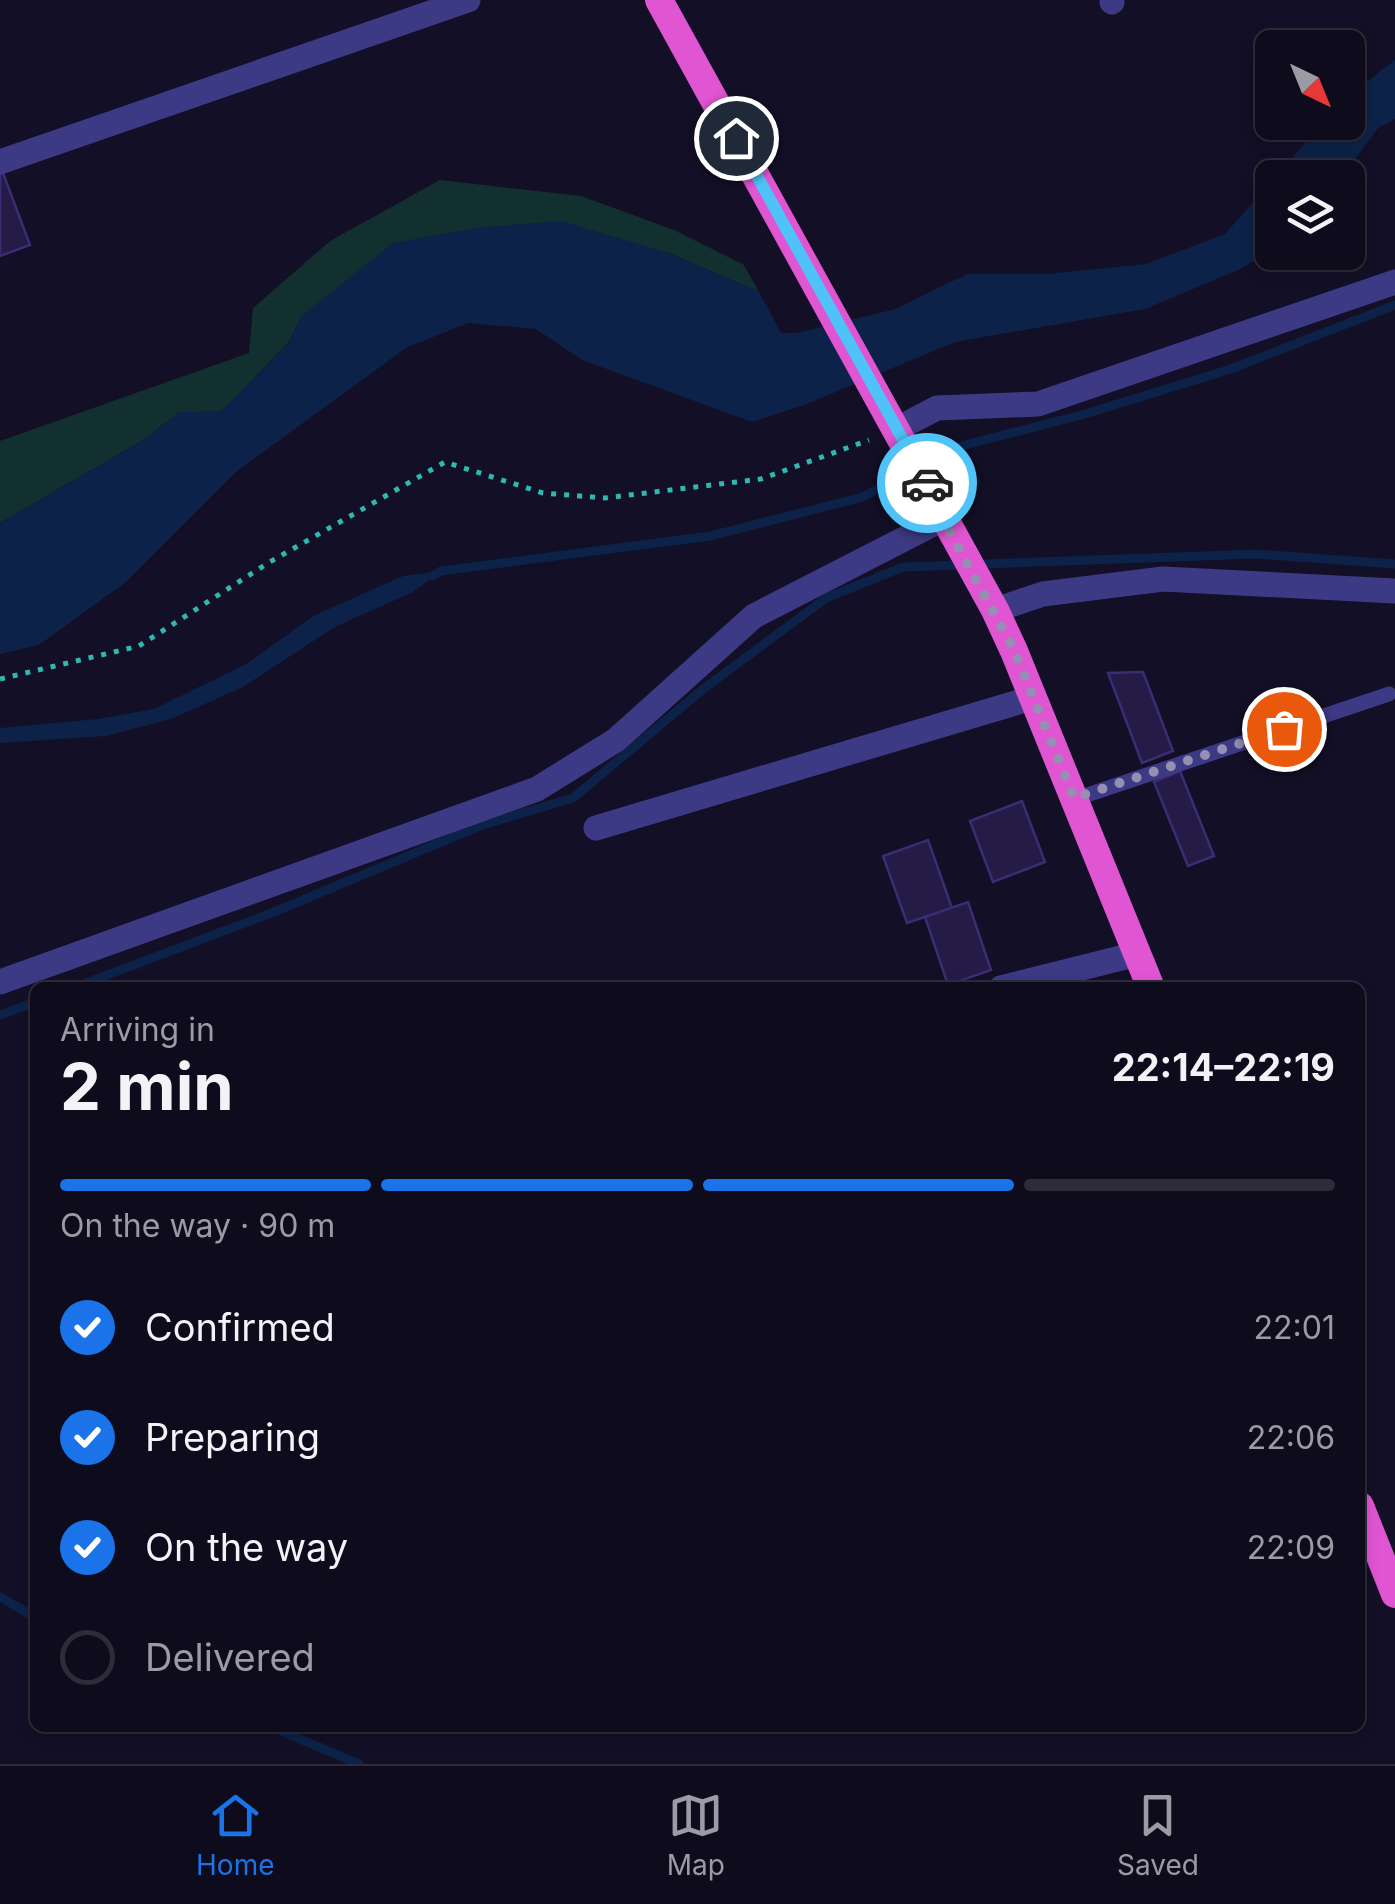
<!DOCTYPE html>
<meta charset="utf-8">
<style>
:root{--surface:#0e0b1c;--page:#171425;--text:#f1f3f6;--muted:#9b9ba3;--line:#2e2b3b;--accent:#1a73e8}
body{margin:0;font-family:Inter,sans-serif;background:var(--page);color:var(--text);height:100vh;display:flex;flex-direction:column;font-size:38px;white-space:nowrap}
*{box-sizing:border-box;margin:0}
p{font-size:32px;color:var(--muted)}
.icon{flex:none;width:55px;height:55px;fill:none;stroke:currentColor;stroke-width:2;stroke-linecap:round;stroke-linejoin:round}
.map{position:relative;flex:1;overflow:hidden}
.panel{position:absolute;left:30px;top:982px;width:1335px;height:750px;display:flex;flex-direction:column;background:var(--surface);border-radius:15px;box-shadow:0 5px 15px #0003,0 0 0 2px var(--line)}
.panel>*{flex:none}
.needle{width:65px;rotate:137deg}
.controls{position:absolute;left:1255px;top:30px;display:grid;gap:20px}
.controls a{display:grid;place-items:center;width:110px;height:110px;border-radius:15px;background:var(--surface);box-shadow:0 5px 15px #0003,0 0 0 2px var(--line);font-size:50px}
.pin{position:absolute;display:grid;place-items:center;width:85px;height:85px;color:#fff;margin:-42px;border:5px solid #fff;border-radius:50%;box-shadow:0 2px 10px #0007}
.courier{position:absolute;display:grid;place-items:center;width:100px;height:100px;margin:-50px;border:8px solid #4fc3f7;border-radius:50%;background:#fff;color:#222;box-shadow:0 2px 12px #0007}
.summary em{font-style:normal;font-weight:700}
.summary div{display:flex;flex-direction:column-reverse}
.summary{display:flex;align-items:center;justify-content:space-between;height:170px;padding:0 30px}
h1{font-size:65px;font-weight:700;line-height:75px}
.bar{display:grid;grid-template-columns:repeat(4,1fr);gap:15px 10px;align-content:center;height:120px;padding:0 30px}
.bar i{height:12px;border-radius:8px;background:var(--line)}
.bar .current{background:var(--accent)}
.bar p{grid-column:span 4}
ol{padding:0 30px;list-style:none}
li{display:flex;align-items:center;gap:30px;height:110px}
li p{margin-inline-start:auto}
li .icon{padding:10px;border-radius:50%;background:var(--accent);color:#fff;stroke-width:4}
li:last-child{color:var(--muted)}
li i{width:55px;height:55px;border:5px solid var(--line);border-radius:50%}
.menu{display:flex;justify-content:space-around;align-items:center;height:140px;border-top:2px solid var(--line);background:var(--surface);font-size:28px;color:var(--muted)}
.menu a{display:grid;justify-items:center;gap:5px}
.menu .current{color:var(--accent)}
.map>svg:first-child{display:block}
</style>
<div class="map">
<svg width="1395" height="1764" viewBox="0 0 1395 1764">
<rect width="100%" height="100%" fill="#130f26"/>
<!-- green -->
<path fill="#12302f" d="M440,180L581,196L674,230L744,265L759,292L669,253L302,316L288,343L221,412H180L140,442L0,523V441L249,353L253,308L330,241Z"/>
<!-- water -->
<g fill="#0c2248">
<path d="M1395,60V119L1378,128L1342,177H1276L1322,123L1348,122V96Z"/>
<path d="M1272,181V252L1236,271L1145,309L955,342L807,404L752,422L582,360L536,329L468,323L406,348L237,471L126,582L39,645L0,654V523L140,442L180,412L221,411L288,343L302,316L393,243L476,228L561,221L669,253L759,292L781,333H797L895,309L967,274H1046L1146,264L1225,234Z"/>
<path d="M441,571L413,592L335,627L243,687L171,719L106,736L0,743V728L97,719L154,709L248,663L313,616L403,576Z"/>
</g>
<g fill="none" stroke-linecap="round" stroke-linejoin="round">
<!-- stream -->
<g stroke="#0c2248" stroke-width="9">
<path d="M432,576L441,571L710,536L863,497L953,448L1085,414L1231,369L1395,305"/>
<path d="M73,988L274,912L482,825L573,798L702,690L826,598L903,567L1256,554L1395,564"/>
<path d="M0,1015L35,1002"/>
<path d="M0,1597L35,1617"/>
<path d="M274,1728L359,1764"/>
</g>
</g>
<!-- building -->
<g fill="#241b47" stroke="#3b2d73" stroke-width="2.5">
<path d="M3,173L30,245L0,256V174Z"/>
<path d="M1143,672L1173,751L1142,763L1108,673Z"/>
<path d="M1180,771L1214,856L1188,866L1154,782Z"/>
<path d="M1022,801L1045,862L993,882L970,821Z"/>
<path d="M928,840L952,908L907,923L883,856Z"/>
<path d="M968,902L991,970L948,985L925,917Z"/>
</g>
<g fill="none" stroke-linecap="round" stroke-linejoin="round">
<!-- path -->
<path stroke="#2fb8b0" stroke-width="5" stroke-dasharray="5 8" stroke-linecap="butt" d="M0,679L139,646L268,563L445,462L543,493L605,498L761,479L869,440"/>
<!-- service -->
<path stroke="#3d3a85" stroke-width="15" d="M1075,799L1389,694"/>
<!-- minor -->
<g stroke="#3d3a85" stroke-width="25">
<path d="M1112,0V2"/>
<path d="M0,162L468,0"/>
<path d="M897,429L937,408L1038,404L1395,282"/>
<path d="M995,610L1043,594L1163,579L1395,591"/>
<path d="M596,828L1032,698"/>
<path d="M0,982L537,789L616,740L754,616L943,519"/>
<path d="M1001,988L1137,954"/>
</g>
<!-- trunk -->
<g stroke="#e055d1" stroke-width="28">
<path d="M659,0L995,610L1014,651L1151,988"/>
<path d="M1360,1506L1395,1594"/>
</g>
</g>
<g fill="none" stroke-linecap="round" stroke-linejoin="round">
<!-- done -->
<path stroke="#948fb3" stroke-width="10" stroke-dasharray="0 18" d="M927,483L943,519L1014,650L1074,798L1284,729"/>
<!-- route -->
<path stroke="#4fc3f7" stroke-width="12" d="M736,138L927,483"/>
</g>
</svg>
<div class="controls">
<a><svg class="needle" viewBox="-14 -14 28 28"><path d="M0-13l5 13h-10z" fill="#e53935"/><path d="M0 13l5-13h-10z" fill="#9b9ba3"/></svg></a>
<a><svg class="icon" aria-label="layers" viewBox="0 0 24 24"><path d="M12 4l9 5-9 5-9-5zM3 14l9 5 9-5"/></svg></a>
</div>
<div class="pin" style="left:1284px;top:729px;background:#ea580c"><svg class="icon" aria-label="bag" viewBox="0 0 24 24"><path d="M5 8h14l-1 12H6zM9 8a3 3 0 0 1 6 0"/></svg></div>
<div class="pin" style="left:736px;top:138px;background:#1f2937"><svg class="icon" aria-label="home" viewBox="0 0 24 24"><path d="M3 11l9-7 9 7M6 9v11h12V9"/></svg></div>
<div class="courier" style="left:927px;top:483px"><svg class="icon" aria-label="car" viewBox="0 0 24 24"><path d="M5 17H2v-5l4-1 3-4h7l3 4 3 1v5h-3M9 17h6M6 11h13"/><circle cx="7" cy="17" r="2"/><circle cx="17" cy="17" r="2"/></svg></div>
<section class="panel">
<div class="summary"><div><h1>2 min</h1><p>Arriving in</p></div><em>22:14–22:19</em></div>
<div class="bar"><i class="current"></i><i class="current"></i><i class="current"></i><i></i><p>On the way · 90 m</p></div>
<ol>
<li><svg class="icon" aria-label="check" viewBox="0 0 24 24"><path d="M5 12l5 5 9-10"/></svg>Confirmed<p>22:01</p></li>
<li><svg class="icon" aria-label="check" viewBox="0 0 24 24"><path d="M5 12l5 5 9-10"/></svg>Preparing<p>22:06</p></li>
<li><svg class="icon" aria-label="check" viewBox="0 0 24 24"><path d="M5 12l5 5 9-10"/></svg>On the way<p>22:09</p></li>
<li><i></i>Delivered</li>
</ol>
</section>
</div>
<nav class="menu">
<a class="current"><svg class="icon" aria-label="home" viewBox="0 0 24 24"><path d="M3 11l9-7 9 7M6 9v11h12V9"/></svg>Home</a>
<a><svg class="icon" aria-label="map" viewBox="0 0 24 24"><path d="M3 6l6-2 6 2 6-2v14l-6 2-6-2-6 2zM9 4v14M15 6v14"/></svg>Map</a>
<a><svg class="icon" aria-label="saved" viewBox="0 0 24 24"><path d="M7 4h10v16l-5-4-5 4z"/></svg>Saved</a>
</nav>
